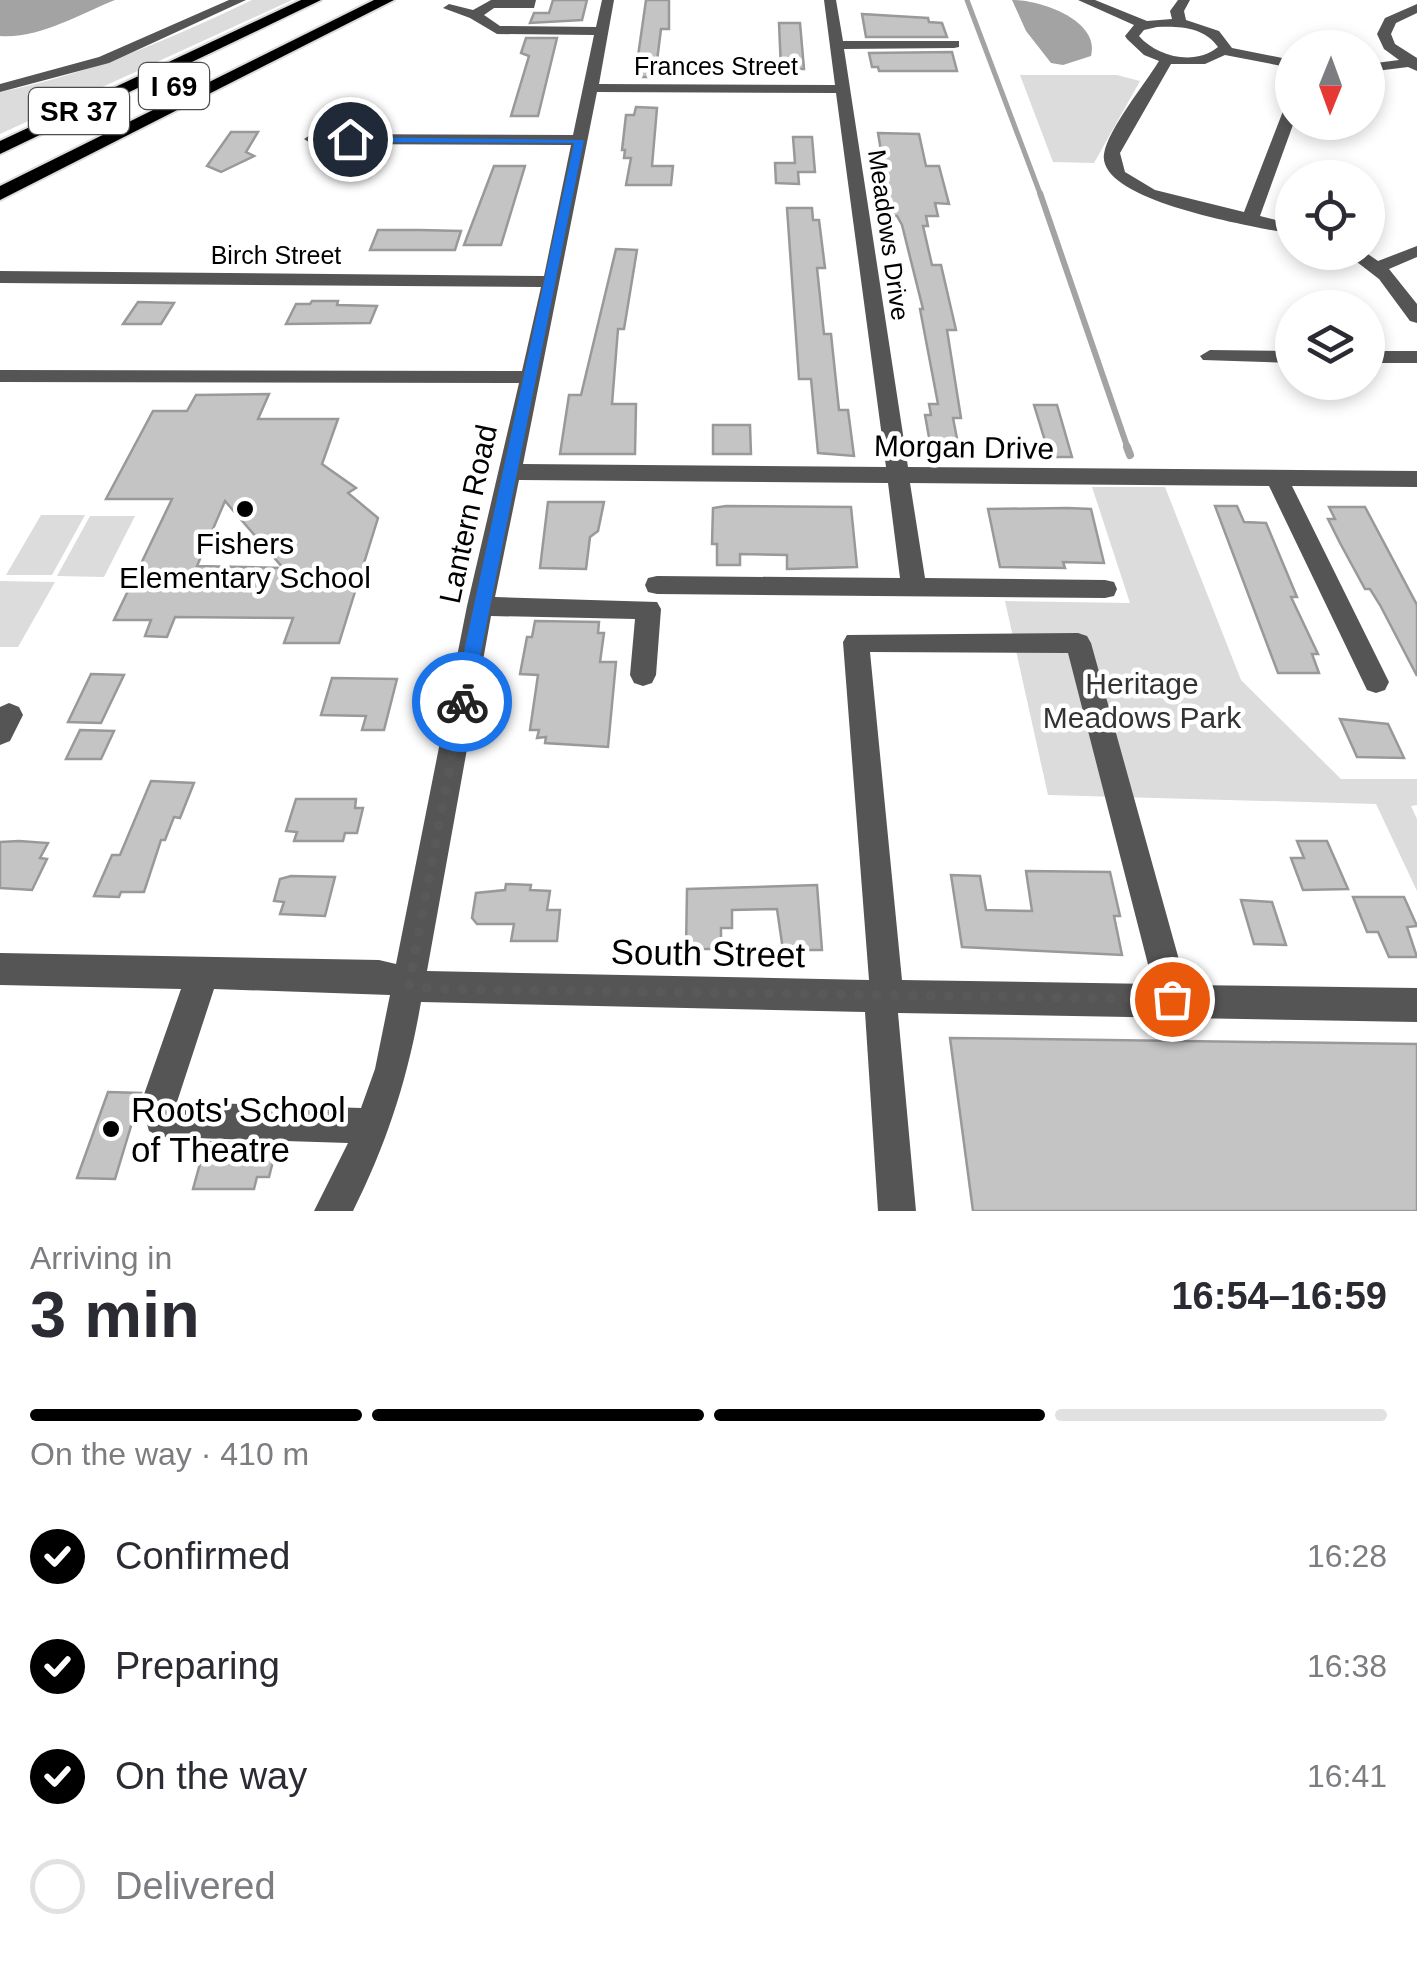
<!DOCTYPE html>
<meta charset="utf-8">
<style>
:root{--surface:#fff;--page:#f2f2f3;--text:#2b2b33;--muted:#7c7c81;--line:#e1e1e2;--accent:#000}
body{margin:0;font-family:Helvetica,sans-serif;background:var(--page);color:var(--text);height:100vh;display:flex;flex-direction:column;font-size:38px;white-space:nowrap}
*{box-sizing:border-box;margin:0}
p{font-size:32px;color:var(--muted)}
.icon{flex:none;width:55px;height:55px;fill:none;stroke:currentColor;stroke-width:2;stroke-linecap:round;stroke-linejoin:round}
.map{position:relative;height:1211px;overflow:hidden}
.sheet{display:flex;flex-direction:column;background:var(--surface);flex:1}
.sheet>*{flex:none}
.needle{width:65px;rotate:181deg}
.buttons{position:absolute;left:1275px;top:30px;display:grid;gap:20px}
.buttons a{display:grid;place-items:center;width:110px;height:110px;border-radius:50%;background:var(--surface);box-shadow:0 5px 15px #0003;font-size:50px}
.pin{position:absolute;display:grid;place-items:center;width:85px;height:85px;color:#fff;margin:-42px;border:5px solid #fff;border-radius:50%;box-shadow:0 2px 10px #0007}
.courier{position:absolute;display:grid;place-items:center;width:100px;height:100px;margin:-50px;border:8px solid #1a73e8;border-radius:50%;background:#fff;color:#222;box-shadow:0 2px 12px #0007}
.summary em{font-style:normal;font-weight:700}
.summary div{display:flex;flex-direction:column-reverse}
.summary{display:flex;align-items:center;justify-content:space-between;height:170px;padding:0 30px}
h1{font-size:65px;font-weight:700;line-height:75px}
.bar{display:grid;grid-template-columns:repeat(4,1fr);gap:15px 10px;align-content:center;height:120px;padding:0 30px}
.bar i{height:12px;border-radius:8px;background:var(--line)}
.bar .active{background:var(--accent)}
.bar p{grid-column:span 4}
ol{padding:0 30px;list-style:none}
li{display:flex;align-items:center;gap:30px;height:110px}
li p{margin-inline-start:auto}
li .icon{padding:10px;border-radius:50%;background:var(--accent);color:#fff;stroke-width:4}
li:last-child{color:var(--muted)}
li i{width:55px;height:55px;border:5px solid var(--line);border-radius:50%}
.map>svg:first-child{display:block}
</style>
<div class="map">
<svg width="1417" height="1211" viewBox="0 0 1417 1211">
<rect width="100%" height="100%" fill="#fff"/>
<!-- green -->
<g fill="#dcdcdc">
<path d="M252,0H292L0,134V92C90,74 170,39 252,0Z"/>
<path d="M1020,75H1117L1140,81L1094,163L1053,162Z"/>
<path d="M1092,487H1165L1241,680L1341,779H1417V805L1411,806L1417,819V891L1376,804L1048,795L1005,601L1130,603Z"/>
<path d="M41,515H85L52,575H6Z"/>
<path d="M90,516H135L104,577L57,576Z"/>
<path d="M0,581L55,582L18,647H0Z"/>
</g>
<!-- water -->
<g fill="#a3a3a3">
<path d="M0,0H115C80,14 39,39 0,36Z"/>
<path d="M1012,0C1040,0 1100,20 1091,56L1063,65L1051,63L1026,31Z"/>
</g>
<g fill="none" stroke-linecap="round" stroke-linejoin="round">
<!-- stream-far2 -->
<path stroke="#a3a3a3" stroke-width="5" d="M967,0L1041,196"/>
<!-- stream-far1 -->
<path stroke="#a3a3a3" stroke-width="6" d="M1040,193L1128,449"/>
<!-- stream -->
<path stroke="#a3a3a3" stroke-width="8" d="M1127,447L1130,455"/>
</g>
<!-- building -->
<g fill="#c4c4c4" stroke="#999" stroke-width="2.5" fill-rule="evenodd">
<path d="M553,0H587L582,20L530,23L534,13H549Z"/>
<path d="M646,0H669V29H661L655,77H635Z"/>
<path d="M862,14L928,18L929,22L942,23L947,37H866Z"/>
<path d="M779,23H800L804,69H781Z"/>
<path d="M526,38H557L538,116H511L529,56L521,53Z"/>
<path d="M952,52L957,71H879L878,67H872L869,53Z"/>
<path d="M636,107L657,108L652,166H673L671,185H626L631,158H624L625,150H622L626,115H634Z"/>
<path d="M231,132H258L246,152L254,156L221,172L207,166Z"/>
<path d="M878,133L919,134L926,166H939L949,204L935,203L938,216H926L928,226H923L932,265H941L956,330H947L961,418H953L960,454H932L925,415H931L929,404H938L920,309H923L902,225L897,216H892Z"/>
<path d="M793,137H812L815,172H798L799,184L776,183L775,163H795Z"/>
<path d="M494,166H525L501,245H464Z"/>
<path d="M787,208H812L813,220H819L825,268H817L824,334H831L839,410H848L854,456L818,453L811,379H799Z"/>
<path d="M378,230H420L461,231L455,250H370Z"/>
<path d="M616,249L637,250L624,329H618L612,404H636L635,454H560L569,395H581Z"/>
<path d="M312,301H338L337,305L377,306L370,323L286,324L296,304H310Z"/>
<path d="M138,302L174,303L161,324H123Z"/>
<path d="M269,394L258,419H338L322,464L356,488L348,493L378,518L339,643H284L293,618L175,617L167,637L145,636L151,620H114L172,499H106L153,411H187L196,395ZM225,501L283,568L197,566Z"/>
<path d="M1034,405H1057L1072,457H1050Z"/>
<path d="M713,425H750L751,454H713Z"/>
<path d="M548,502H604L598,531L590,537L586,569L540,568Z"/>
<path d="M726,506L851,507L857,567L787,569V555L740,554V565H717V544H712L713,508Z"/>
<path d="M1215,506H1237L1244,522L1266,523L1297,597H1291L1318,654H1312L1319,673H1278Z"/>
<path d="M1329,507H1365L1417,605V676L1380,605L1370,589H1365L1340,543L1328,519H1335Z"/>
<path d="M1067,508L1091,509L1104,563L1063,562L1065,568L1000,567L988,509Z"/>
<path d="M535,621L599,622L598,633H604L600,662H616L608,747L545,743L546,737L537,738L539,730H530L538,675L520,674L527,637H532Z"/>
<path d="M91,674L124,675L101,723L68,722Z"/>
<path d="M332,678L397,679L384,730H362L366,716L321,715Z"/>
<path d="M1340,719L1388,724L1404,758L1357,757Z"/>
<path d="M80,730L114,731L101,759H66Z"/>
<path d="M151,781L194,783L180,818L174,817L165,840H161L144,892H121L119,897L94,896L112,855H120Z"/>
<path d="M296,799H356L355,808H363L357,833H345L343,841H294L297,832L286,831Z"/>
<path d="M19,841L48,843L40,858L47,859L32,890L0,888V842Z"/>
<path d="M1297,841H1327L1348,889L1303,890L1291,858H1304Z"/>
<path d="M1026,871L1110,872L1120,916H1114L1122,955L962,947L951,875L980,876L986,910L1032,911Z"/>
<path d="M291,876L335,877L325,916L280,914L284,902L274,901L280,879Z"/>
<path d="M506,884L531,885L530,890L550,891L547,910H560L557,941H511L514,924H477L472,918L476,893L505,890Z"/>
<path d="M817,885L822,950H783L777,909L732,910V928H721V949H686L687,889Z"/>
<path d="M1353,897H1404L1417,926L1407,927L1417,957H1389L1378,932H1367Z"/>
<path d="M1241,900L1272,902L1286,945L1254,944Z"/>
<path d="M950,1038L1417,1044V1211H973Z"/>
<path d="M108,1092L141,1093L115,1179L77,1178Z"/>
<path d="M206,1142L266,1144L265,1148L276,1149L269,1177H257L254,1189H193Z"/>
</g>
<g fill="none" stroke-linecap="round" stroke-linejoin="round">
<defs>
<g id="highway">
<path d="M301,0H321L0,154V141Z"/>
<path d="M374,0H394L0,200V186Z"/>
</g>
</defs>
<!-- highway casing -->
<use href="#highway" stroke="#dbdbdb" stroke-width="4"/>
<!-- minor -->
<g fill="#555" fill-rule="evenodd">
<path d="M229,0H246L109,63L0,92V84L99,57Z"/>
<path d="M491,0H536L534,8H494L484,15L500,26L596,27L602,0H614L599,84L835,85L824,0H836L843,41H959V47L954,48L844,49L908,467L1417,471V487L1292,486L1389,682L1385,690L1376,693L1367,690L1269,486L910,483L925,578L1105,580L1114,582L1117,589L1114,596L1105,598L657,594L648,592L645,585L648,578L657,576L900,578L888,483L519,480L495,597L657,602L661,609L656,675L652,683L643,686L634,683L630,675L635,619L491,616L427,971L869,980L843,642L847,635L1078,633L1087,636L1091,643L1186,985L1417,988V1022L898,1013L916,1211H878L865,1012L421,1002C408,1078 387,1143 353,1211H314L348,1143L161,1137L149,1131L141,1103L181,989L0,985V953L379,960L396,964L467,606L519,383L0,382V370L522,371L541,287L0,283V271L544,276L571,145L312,144L304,139L312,134L573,135L594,35L497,34L470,18L443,8L449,4L473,10ZM597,92L836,93L886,467L523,464ZM870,652L1068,653L1153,984L902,980ZM214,989L390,995L375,1069L361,1108L177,1102Z"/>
<path d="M1078,0H1095L1147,21L1172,19L1170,11L1178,0H1190L1184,11L1186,20L1219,31L1232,48L1292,60V68L1225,55L1205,64H1171L1120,153L1125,172L1155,190L1244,212L1285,106L1292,102L1294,122L1260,216L1292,224V234C1257,227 1097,202 1104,154C1108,129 1145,84 1159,61L1144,55L1127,39L1125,36L1134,25ZM1157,27C1180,26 1204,27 1218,47C1195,66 1157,57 1139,36L1144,30Z"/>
<path d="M1417,4V13L1396,23L1391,34L1395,44L1417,58V71L1408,67L1368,72V64L1399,60L1384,49L1377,34L1385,18Z"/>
<path d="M1417,246V257L1389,269L1417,304V323L1410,321L1379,279L1344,252H1365L1378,261Z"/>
<path d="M1210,350L1292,351V363L1203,360L1200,356Z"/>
<rect x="1368" y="351" width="49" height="12"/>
<path d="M9,703L19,707L23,715L10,741L0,745V707Z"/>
</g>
<!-- highway -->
<use href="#highway" fill="#000" fill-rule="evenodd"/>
</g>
<!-- route -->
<path fill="#1a73e8" d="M347,137L584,140L471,702L462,710L453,702L574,143L350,142Z"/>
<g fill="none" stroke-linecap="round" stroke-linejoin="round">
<!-- done -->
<path stroke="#595959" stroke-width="10" stroke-dasharray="0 18" d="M462,702L409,985L434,989L1172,999"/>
</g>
<!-- markers -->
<g fill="#000" stroke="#fff" stroke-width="4">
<circle cx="245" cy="509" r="10"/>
<circle cx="111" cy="1129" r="10"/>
</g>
<g text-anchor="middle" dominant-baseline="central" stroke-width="9" stroke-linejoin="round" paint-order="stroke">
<!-- far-street labels -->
<g font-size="25" fill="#000" stroke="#fff">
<text x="716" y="66">Frances Street</text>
<text transform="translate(889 235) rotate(82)">Meadows Drive</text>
<text x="276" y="255">Birch Street</text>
</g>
<!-- shield labels -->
<g fill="#fff" stroke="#4c4c4c" stroke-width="2.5">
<rect x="139" y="63" width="70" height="46" rx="8"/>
<rect x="29" y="88" width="100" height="46" rx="8"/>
</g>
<g font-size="28" font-weight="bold" fill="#000">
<text x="174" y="86">I 69</text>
<text x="79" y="111">SR 37</text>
</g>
<!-- street labels -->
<g font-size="30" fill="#000" stroke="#fff">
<text transform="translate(964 447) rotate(1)">Morgan Drive</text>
<text transform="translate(468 514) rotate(-78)">Lantern Road</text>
</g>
<!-- poi labels -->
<g font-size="30" fill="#000" stroke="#fff">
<text x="245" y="543">Fishers<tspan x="245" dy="34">Elementary School</tspan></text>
</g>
<!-- park labels -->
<g font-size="30" fill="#333" stroke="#fff">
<text x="1142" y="683">Heritage<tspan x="1142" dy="34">Meadows Park</tspan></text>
</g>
<!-- near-street labels -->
<g font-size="35" fill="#000" stroke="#fff">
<text transform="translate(708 953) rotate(1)">South Street</text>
</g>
<!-- near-poi labels -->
<g font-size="35" fill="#000" stroke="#fff" text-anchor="start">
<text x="131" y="1109">Roots' School<tspan x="131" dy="40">of Theatre</tspan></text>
</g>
</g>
</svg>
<div class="buttons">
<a><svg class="needle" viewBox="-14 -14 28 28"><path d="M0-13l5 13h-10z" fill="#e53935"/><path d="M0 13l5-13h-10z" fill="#7c7c81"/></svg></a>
<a><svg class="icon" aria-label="locate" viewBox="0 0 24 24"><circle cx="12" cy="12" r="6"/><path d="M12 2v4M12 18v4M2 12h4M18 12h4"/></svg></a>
<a><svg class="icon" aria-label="layers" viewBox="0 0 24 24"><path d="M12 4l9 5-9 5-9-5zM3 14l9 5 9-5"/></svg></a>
</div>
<div class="pin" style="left:1172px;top:999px;background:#ea580c"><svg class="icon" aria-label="bag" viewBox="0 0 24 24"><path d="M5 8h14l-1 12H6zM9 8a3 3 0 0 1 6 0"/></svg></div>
<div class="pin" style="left:350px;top:139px;background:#1f2937"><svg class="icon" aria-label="home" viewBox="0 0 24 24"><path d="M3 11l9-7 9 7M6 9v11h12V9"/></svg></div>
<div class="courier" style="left:462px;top:702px"><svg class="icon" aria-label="bike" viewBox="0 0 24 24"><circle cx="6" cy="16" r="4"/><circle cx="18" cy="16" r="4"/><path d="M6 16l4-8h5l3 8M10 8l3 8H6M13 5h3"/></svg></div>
</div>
<section class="sheet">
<div class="summary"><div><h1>3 min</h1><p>Arriving in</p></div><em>16:54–16:59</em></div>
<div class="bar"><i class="active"></i><i class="active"></i><i class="active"></i><i></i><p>On the way · 410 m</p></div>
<ol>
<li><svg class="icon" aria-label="check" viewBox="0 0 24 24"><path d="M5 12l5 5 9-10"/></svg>Confirmed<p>16:28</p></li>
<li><svg class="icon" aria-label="check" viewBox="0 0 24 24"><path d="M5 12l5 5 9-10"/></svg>Preparing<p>16:38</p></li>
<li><svg class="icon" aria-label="check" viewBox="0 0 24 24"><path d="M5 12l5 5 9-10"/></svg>On the way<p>16:41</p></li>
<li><i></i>Delivered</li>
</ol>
</section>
